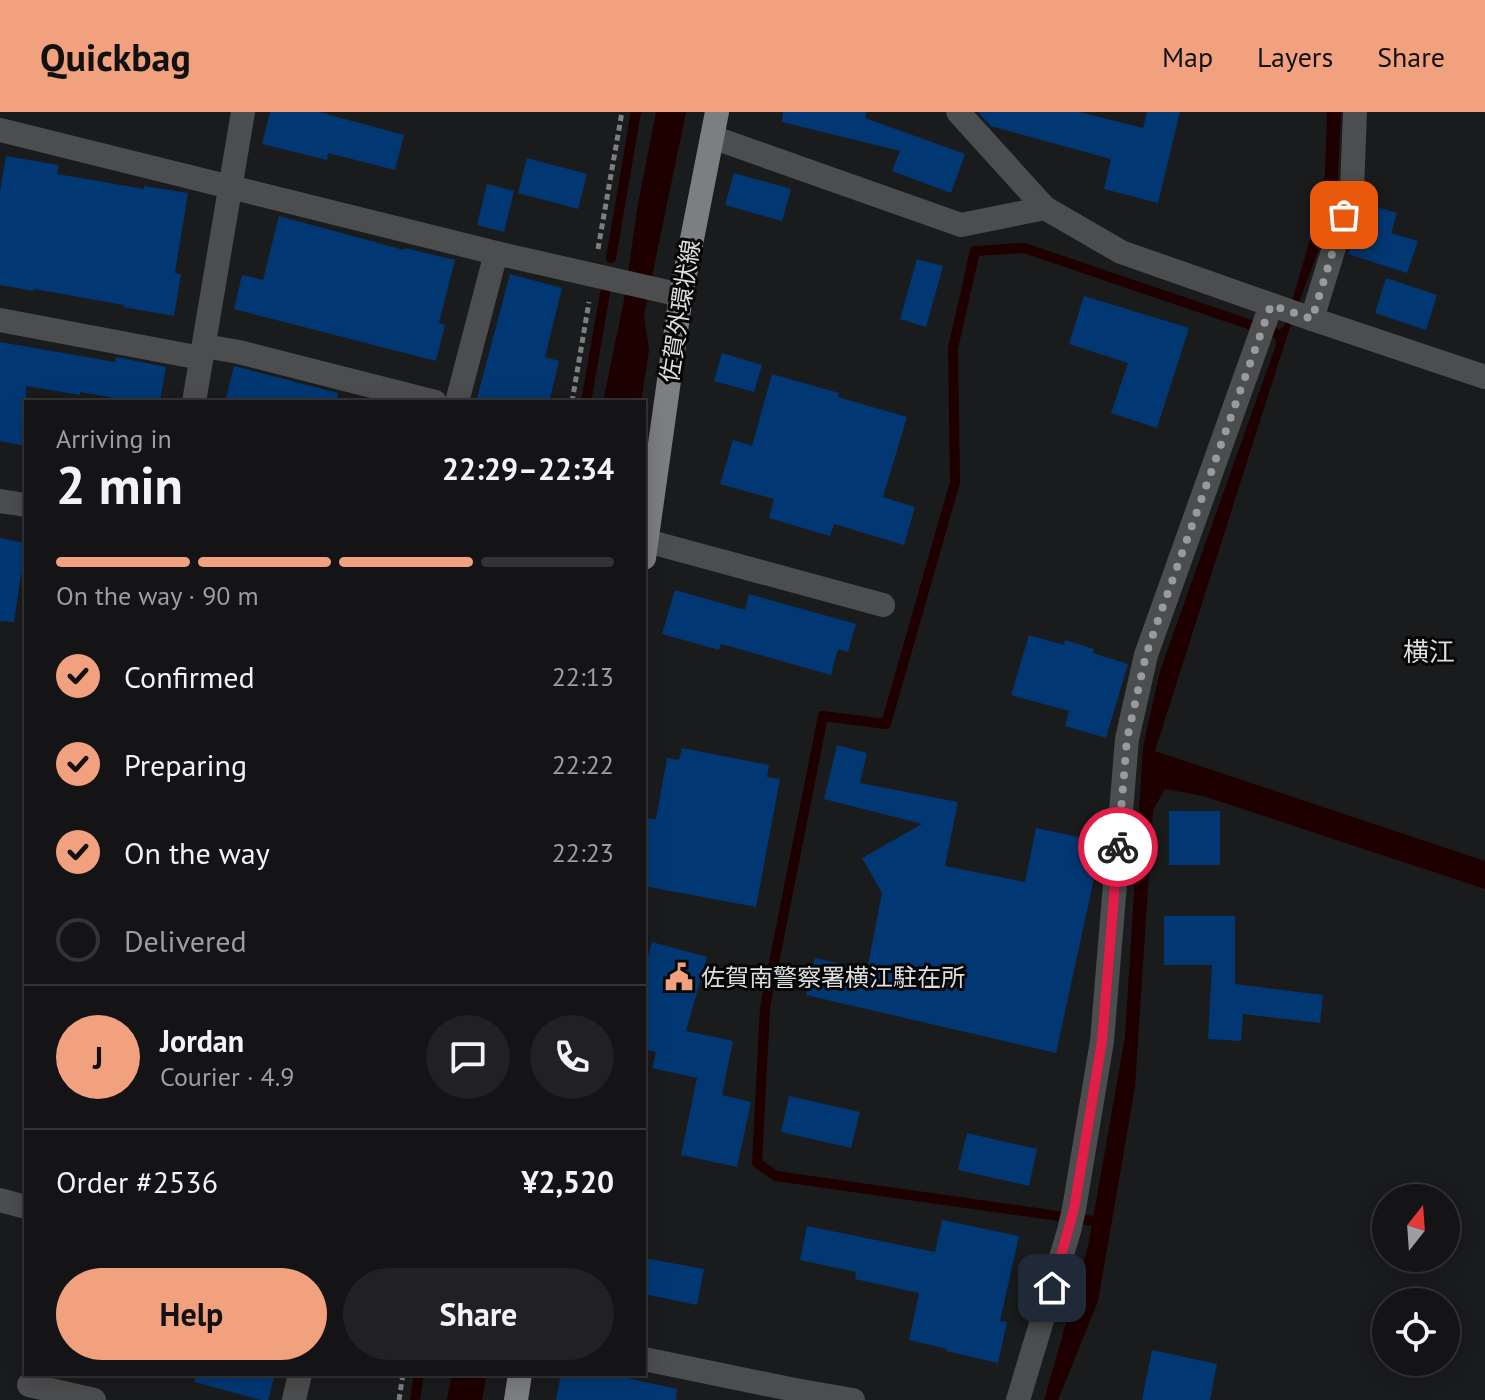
<!DOCTYPE html>
<meta charset="utf-8">
<style>
:root{--surface:#141416;--page:#212123;--text:#f1f3f6;--muted:#9d9ea1;--line:#333335;--accent:#f1a17d}
body{margin:0;font-family:"PT Sans","Noto Sans JP",sans-serif;background:var(--page);color:var(--text);height:100vh;display:flex;flex-direction:column;font-size:30px;white-space:nowrap}
*{box-sizing:border-box;margin:0}
p{font-size:26px;color:var(--muted)}
.icon{flex:none;width:44px;height:44px;fill:none;stroke:currentColor;stroke-width:2;stroke-linecap:round;stroke-linejoin:round}
.map{position:relative;flex:1;overflow:hidden}
.details{position:absolute;left:24px;top:288px;width:622px;height:976px;display:flex;flex-direction:column;background:var(--surface);border-radius:0px;box-shadow:0 4px 20px #0003,0 0 0 2px var(--line)}
.details>*{flex:none}
.needle{width:52px;rotate:17deg}
.controls{position:absolute;left:1372px;top:1072px;display:grid;gap:16px}
.controls a{display:grid;place-items:center;width:88px;height:88px;border-radius:50%;background:var(--surface);box-shadow:0 4px 20px #0003,0 0 0 2px var(--line);font-size:40px}
.pin{position:absolute;display:grid;place-items:center;width:68px;height:68px;color:#fff;margin:-34px;border-radius:16px;box-shadow:0 4px 12px #0006}
.courier{position:absolute;display:grid;place-items:center;width:80px;height:80px;margin:-40px;border:6px solid #e11d48;border-radius:50%;background:#fff;color:#222;box-shadow:0 2px 10px #0007}
.headline em{font-style:normal;font-weight:700}
.headline div{display:flex;flex-direction:column-reverse}
.headline{display:flex;align-items:center;justify-content:space-between;height:136px;padding:0 32px}
h1{font-size:52px;font-weight:700;line-height:60px}
.bar{display:grid;grid-template-columns:repeat(4,1fr);gap:12px 8px;align-content:center;height:96px;padding:0 32px}
.bar i{height:10px;border-radius:6px;background:var(--line)}
.bar .selected{background:var(--accent)}
.bar p{grid-column:span 4}
.line{display:flex;align-items:center;gap:20px;padding:0 32px;border-top:2px solid var(--line)}
.line div{flex:1}
.round{display:grid;place-items:center;flex:none;width:84px;height:84px;border-radius:42px;background:var(--page)}
ol{padding:0 32px;list-style:none}
li{display:flex;align-items:center;gap:24px;height:88px}
li p{margin-inline-start:auto}
li .icon{padding:8px;border-radius:50%;background:var(--accent);color:#111;stroke-width:4}
li:last-child{color:var(--muted)}
li i{width:44px;height:44px;border:4px solid var(--line);border-radius:50%}
.button{display:flex;gap:16px;margin-top:auto;padding:16px 32px}
.button a{flex:1;height:92px;border-radius:48px;background:var(--accent);color:#111;font-size:32px;font-weight:700;line-height:92px;text-align:center}
.button a+a{background:var(--page);color:var(--text)}
header{display:flex;align-items:center;gap:48px;box-sizing:border-box;height:112px;padding:0 40px;background:var(--accent);color:#111}
header strong{font-size:38px}
nav{display:flex;gap:44px;margin-inline-start:auto;font-size:28px}
.map>svg:first-child{display:block}
</style>
<header>
<strong>Quickbag</strong>
<nav><a>Map</a><a>Layers</a><a>Share</a></nav>
</header>
<div class="map">
<svg width="1485" height="1288" viewBox="0 0 1485 1288">
<rect width="100%" height="100%" fill="#1a1b1d"/>
<!-- water -->
<g fill="#1e0000">
<path d="M656,0H686L644,203L649,238L641,290H603L624,188L638,92Z"/>
<path d="M1327,0H1341L1338,65L1323,125L1288,221L1155,639L1485,749V777L1203,684L1165,677L1153,698L1135,975L1098,1189L1058,1288H1044L1088,1135L1125,925L1143,635L1160,559L1276,233L1275,221L1285,213L1312,121L1325,63Z"/>
<path d="M452,1262H487L482,1288H447Z"/>
</g>
<g fill="none" stroke-linecap="round" stroke-linejoin="round">
<!-- stream -->
<g stroke="#1e0000" stroke-width="10">
<path d="M611,146L636,0"/>
<path d="M586,290L605,181"/>
<path d="M1093,1109L776,1064L757,1051L765,896L823,604L886,612L955,370L953,236L975,139L1024,136L1275,221"/>
<path d="M415,1288L419,1262"/>
</g>
</g>
<!-- building -->
<g fill="#013874">
<path d="M270,0H319L404,23L395,58L328,41L327,48L262,32Z"/>
<path d="M783,0H866L865,6L965,42L951,81L892,59L900,39L782,10Z"/>
<path d="M978,0H1079L1143,16L1147,0H1180L1158,91L1104,77L1111,47L991,14Z"/>
<path d="M6,44L59,53L57,62L144,77V74L188,81L175,161L181,162L174,204L123,195L124,193L34,177V179L0,173V80Z"/>
<path d="M527,46L587,62L578,97L518,81Z"/>
<path d="M734,61L791,77L782,109L725,93Z"/>
<path d="M487,72L514,79L504,120L477,113Z"/>
<path d="M1364,91L1397,101L1391,121L1418,129L1407,161L1348,142Z"/>
<path d="M279,104L404,138L405,136L455,148L439,211L445,213L436,249L234,197L242,163L263,168Z"/>
<path d="M917,147L943,154L926,215L900,207Z"/>
<path d="M510,162L562,176L545,245L559,249L549,290H476Z"/>
<path d="M1386,166L1437,183L1426,218L1375,201Z"/>
<path d="M1084,184L1189,216L1157,316L1111,301L1128,251L1069,232Z"/>
<path d="M0,230L115,250L116,245L166,255L160,290H137L80,280V283L26,274V334L0,329Z"/>
<path d="M722,241L762,253L754,280L714,269Z"/>
<path d="M234,254L338,281L337,290H225Z"/>
<path d="M772,262L839,281L838,285L907,305L883,385L915,395L904,433L834,412L830,424L769,406L774,387L720,372L733,328L752,334Z"/>
<path d="M0,426L26,431L14,510L0,509Z"/>
<path d="M675,478L745,498L749,482L856,512L848,540L838,537L831,563L721,532L719,538L662,522Z"/>
<path d="M1029,523L1064,533L1065,528L1094,537L1093,541L1128,552L1106,626L1065,614L1069,599L1011,583Z"/>
<path d="M837,633L867,641L860,671L958,690L945,754L1025,770L1036,716L1102,730L1056,941L806,883L815,846L867,858L882,781L862,746L922,712L824,687Z"/>
<path d="M682,636L769,653L767,665L780,667L756,795L644,774V726L648,706L656,707L667,646L679,648Z"/>
<rect x="1169" y="699" width="51" height="54"/>
<path d="M1164,804H1235V872L1323,883L1320,911L1243,902L1241,929L1208,927L1212,853H1164Z"/>
<path d="M652,830L707,845L686,919L733,929L722,983L751,990L737,1055L681,1043L697,966L652,956L656,940L644,937V858Z"/>
<path d="M789,984L860,1000L851,1036L781,1020Z"/>
<path d="M967,1021L1037,1037L1029,1074L958,1058Z"/>
<path d="M942,1108L1019,1124L1000,1209L1007,1210L998,1251L946,1239L947,1237L909,1228L919,1181L855,1167L856,1160L800,1148L807,1114L935,1140Z"/>
<path d="M644,1146L704,1157L697,1193L644,1182Z"/>
<path d="M1152,1238L1217,1252L1210,1288H1142Z"/>
<path d="M196,1262H275L268,1288H261L195,1270Z"/>
<path d="M561,1262H609L677,1277L676,1288H556Z"/>
</g>
<g fill="none" stroke-linecap="round" stroke-linejoin="round">
<!-- path -->
<g stroke="#7d7e80" stroke-width="5" stroke-dasharray="6 4" stroke-linecap="butt">
<path d="M598,137L622,0"/>
<path d="M572,290L589,190"/>
<path d="M399,1288L403,1262"/>
</g>
<!-- minor -->
<g stroke="#4c4d4e" stroke-width="24">
<path d="M958,0L1045,96L1121,140L1312,207L1485,265"/>
<path d="M0,18L496,141L681,183"/>
<path d="M712,25L961,113L1045,96"/>
<path d="M1312,207L1352,77L1355,0"/>
<path d="M0,208L201,246"/>
<path d="M204,234L239,240L435,290"/>
<path d="M194,290L243,0"/>
<path d="M457,290L496,141"/>
<path d="M0,389L26,393"/>
<path d="M647,429L883,493"/>
<path d="M0,1088L26,1095"/>
<path d="M644,1247L795,1278L853,1288"/>
<path d="M29,1273L94,1288"/>
<path d="M294,1288L300,1262"/>
<path d="M1018,1288L1069,1119L1074,1097L1102,929L1127,627L1146,543L1271,193"/>
</g>
<!-- major -->
<g stroke="#7d7e81" stroke-width="24">
<path d="M644,446L681,183L717,0"/>
<path d="M516,1288L520,1262"/>
</g>
</g>
<g fill="none" stroke-linecap="round" stroke-linejoin="round">
<!-- done -->
<path stroke="#999a9c" stroke-width="8" stroke-dasharray="0 14.4" d="M1118,735L1127,627L1146,543L1156,514L1271,193L1312,207L1344,103"/>
<!-- route -->
<path stroke="#e11d48" stroke-width="10" d="M1052,1176L1074,1097L1102,929L1118,735"/>
</g>
<!-- icons -->
<defs>
<symbol id="civic-bare" viewBox="-9 -9 18 18"><path d="M-.6-6.5H3V-4.5H.6V-3L4-1V1h2V6H-6V1h2V-1L-.6-3ZM-1.2 2.5V6h2.4V2.5Z" fill="#f1a17d" stroke="#060607" stroke-width="2.5" paint-order="stroke"/></symbol>
</defs>
<g fill-rule="evenodd">
<use href="#civic-bare" x="659" y="845" width="40" height="40"/>
</g>
<g text-anchor="middle" dominant-baseline="central" stroke-width="6" stroke-linejoin="round" paint-order="stroke">
<!-- street labels -->
<g font-size="24" fill="#dddee0" stroke="#060607">
<text transform="translate(680 199) rotate(-81)">佐賀外環状線</text>
</g>
<!-- poi labels -->
<g font-size="24" fill="#dddee0" stroke="#060607" text-anchor="start">
<text x="701" y="865">佐賀南警察署横江駐在所</text>
</g>
<!-- neighbourhood labels -->
<g font-size="26" fill="#dddee0" stroke="#060607">
<text x="1429" y="539">横江</text>
</g>
</g>
</svg>
<div class="controls">
<a><svg class="needle" viewBox="-14 -14 28 28"><path d="M0-13l5 13h-10z" fill="#e53935"/><path d="M0 13l5-13h-10z" fill="#9d9ea1"/></svg></a>
<a><svg class="icon" aria-label="locate" viewBox="0 0 24 24"><circle cx="12" cy="12" r="6"/><path d="M12 2v4M12 18v4M2 12h4M18 12h4"/></svg></a>
</div>
<div class="pin" style="left:1344px;top:103px;background:#ea580c"><svg class="icon" aria-label="bag" viewBox="0 0 24 24"><path d="M5 8h14l-1 12H6zM9 8a3 3 0 0 1 6 0"/></svg></div>
<div class="pin" style="left:1052px;top:1176px;background:#1f2937"><svg class="icon" aria-label="home" viewBox="0 0 24 24"><path d="M3 11l9-7 9 7M6 9v11h12V9"/></svg></div>
<div class="courier" style="left:1118px;top:735px"><svg class="icon" aria-label="bike" viewBox="0 0 24 24"><circle cx="6" cy="16" r="4"/><circle cx="18" cy="16" r="4"/><path d="M6 16l4-8h5l3 8M10 8l3 8H6M13 5h3"/></svg></div>
<section class="details">
<div class="headline"><div><h1>2 min</h1><p>Arriving in</p></div><em>22:29–22:34</em></div>
<div class="bar"><i class="selected"></i><i class="selected"></i><i class="selected"></i><i></i><p>On the way · 90 m</p></div>
<ol>
<li><svg class="icon" aria-label="check" viewBox="0 0 24 24"><path d="M5 12l5 5 9-10"/></svg>Confirmed<p>22:13</p></li>
<li><svg class="icon" aria-label="check" viewBox="0 0 24 24"><path d="M5 12l5 5 9-10"/></svg>Preparing<p>22:22</p></li>
<li><svg class="icon" aria-label="check" viewBox="0 0 24 24"><path d="M5 12l5 5 9-10"/></svg>On the way<p>22:23</p></li>
<li><i></i>Delivered</li>
</ol>
<div class="line" style="height:144px"><b class="round" style="background:var(--accent);color:#111">J</b><div><b>Jordan</b><p>Courier · 4.9</p></div><a class="round"><svg class="icon" aria-label="chat" viewBox="0 0 24 24"><path d="M4 5h16v11H9l-5 4z"/></svg></a><a class="round"><svg class="icon" aria-label="phone" viewBox="0 0 24 24"><path d="M5 4h4l2 5-3 2q2 4 5 5l2-3 5 2v4C11 20 4 13 5 4z"/></svg></a></div>
<div class="line" style="height:104px"><div>Order #2536</div><b>¥2,520</b></div>
<div class="button"><a>Help</a><a>Share</a></div>
</section>
</div>
